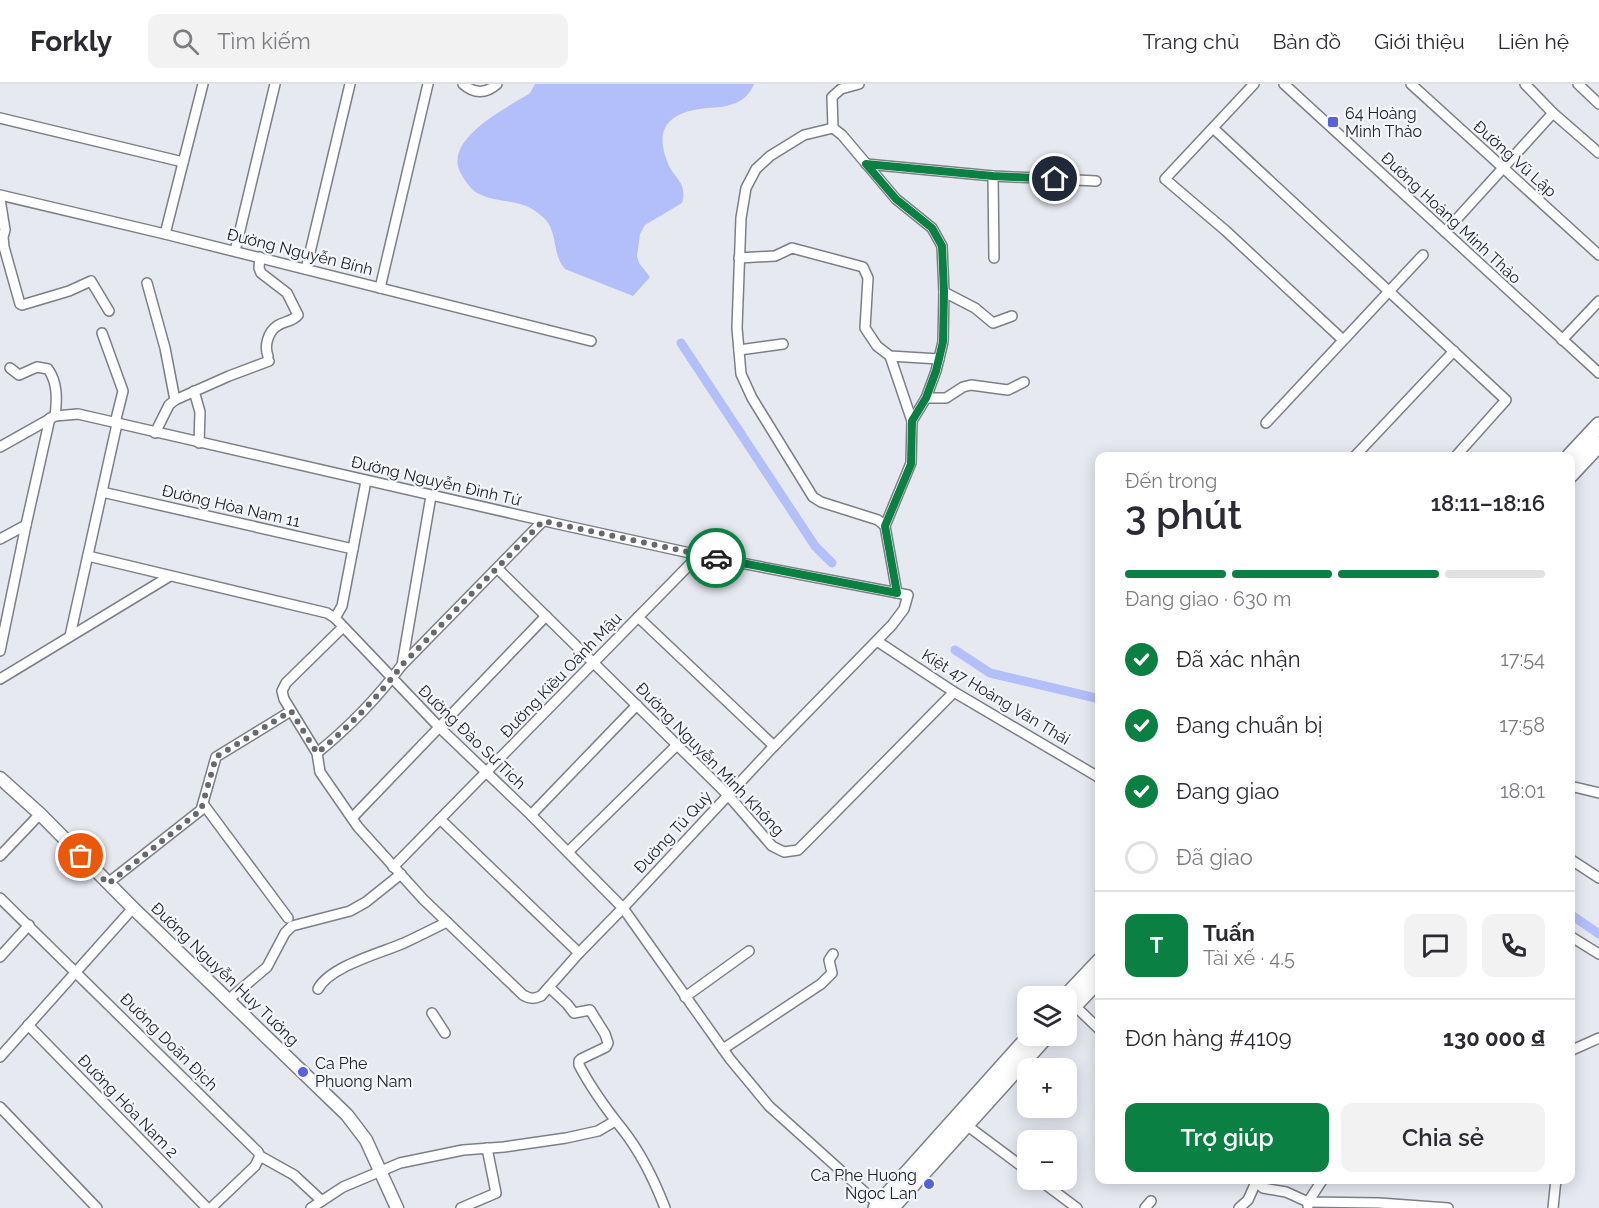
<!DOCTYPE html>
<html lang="vi">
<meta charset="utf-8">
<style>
:root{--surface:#fff;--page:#f2f2f3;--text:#2b2b33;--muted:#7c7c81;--line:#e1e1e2;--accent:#0b8043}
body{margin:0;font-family:Raleway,sans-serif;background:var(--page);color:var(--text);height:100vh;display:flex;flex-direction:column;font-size:22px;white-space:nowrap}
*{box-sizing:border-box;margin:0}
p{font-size:20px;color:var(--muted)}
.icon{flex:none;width:33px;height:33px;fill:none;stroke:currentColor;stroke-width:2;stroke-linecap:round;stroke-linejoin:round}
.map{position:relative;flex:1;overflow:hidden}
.panel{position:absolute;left:1095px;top:368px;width:480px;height:732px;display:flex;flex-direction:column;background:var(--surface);border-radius:12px;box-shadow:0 3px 15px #0003}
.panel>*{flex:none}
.tools{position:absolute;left:1017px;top:902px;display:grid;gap:12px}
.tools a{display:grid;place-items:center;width:60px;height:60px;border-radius:12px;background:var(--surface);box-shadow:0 3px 15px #0003;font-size:30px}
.pin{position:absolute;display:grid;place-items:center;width:51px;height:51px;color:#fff;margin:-26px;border:3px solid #fff;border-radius:50%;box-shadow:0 2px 6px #0007}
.courier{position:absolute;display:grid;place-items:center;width:60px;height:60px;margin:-30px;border:4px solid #0b8043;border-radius:50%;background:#fff;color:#222;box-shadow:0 2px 8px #0007}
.headline em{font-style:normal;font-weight:600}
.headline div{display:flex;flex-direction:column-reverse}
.headline{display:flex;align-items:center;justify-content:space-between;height:102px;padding:0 30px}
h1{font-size:39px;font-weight:600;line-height:45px}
.bar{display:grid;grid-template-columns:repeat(4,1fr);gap:9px 6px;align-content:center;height:72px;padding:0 30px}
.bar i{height:8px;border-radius:4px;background:var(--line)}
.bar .active{background:var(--accent)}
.bar p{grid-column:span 4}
.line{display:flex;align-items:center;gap:15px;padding:0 30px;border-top:2px solid var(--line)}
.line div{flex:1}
.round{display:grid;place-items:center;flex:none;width:63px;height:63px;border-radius:12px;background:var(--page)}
ol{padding:0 30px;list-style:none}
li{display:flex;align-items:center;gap:18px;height:66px}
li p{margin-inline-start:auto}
li .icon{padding:6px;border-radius:50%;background:var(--accent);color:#fff;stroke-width:4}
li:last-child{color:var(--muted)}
li i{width:33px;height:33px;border:3px solid var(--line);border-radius:50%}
.cta{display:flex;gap:12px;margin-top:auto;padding:12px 30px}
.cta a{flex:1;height:69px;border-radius:12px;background:var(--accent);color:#fff;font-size:24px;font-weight:600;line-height:69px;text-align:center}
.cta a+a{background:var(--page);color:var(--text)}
header{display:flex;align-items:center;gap:36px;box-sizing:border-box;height:84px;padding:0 30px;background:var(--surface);border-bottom:2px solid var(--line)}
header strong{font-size:28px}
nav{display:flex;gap:33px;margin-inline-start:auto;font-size:21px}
.search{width:420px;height:54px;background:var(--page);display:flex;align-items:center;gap:15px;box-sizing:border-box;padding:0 21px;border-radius:12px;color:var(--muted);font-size:22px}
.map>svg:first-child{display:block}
</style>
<header>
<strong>Forkly</strong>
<div class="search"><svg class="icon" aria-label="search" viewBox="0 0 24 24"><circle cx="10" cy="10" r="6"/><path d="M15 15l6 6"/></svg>Tìm kiếm</div>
<nav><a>Trang chủ</a><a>Bản đồ</a><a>Giới thiệu</a><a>Liên hệ</a></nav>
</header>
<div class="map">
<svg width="1599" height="1124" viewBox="0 0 1599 1124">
<rect width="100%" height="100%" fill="#e7e9f1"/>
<!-- water -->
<path fill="#b3bff8" d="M535,0H754C746,20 728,23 708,24C673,27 653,41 667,77C673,95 688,97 682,119L645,141L640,150L637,172L639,179L650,193L633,212L565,185C552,171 558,149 545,135C521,111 501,122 477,109C470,105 464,95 460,88C444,54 507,24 530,9Z"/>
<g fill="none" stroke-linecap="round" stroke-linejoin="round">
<!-- canal -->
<g stroke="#b3bff8" stroke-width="9">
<path d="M681,259L815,462L832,479"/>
<path d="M955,566L990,589L1100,615"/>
<path d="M1570,830L1599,850"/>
</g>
<defs>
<g id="minor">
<path d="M463,0C474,10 486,10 497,0"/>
<path d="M859,0L841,5L832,13L833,44L842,51L896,115L932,144L942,162L944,208L943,258L936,287L926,314L912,337L911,379L885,442"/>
<path d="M1254,0L1165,95L1226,147L1343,256"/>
<path d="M1284,0L1599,289"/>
<path d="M1411,0L1599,171"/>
<path d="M1525,0L1553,29L1599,69"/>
<path d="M1578,0L1599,20"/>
<path d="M0,34L183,78"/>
<path d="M833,44L804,51L770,72L756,85L746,104L741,134L737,244L741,290L752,314L813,413L821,418L878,436L885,442L897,509"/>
<path d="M1213,44L1506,316L1456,372"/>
<path d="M866,80L993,92L1096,97"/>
<path d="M993,92L994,174"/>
<path d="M0,111L165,150L591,257"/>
<path d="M0,115L5,146L3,153L4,163L20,220L22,221L69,207L91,197L109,227"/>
<path d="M1445,148L1553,29"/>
<path d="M165,150L203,0"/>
<path d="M235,167L275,0"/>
<path d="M260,173L259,184L261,189L287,209L298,231C292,238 284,237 277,242C268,248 264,262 268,272"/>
<path d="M739,174L775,172L792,164L863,183L868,194L865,244L877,262L890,272L939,275"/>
<path d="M306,185L350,0"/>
<path d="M147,199L165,264L175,316"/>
<path d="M380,204L428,0"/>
<path d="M944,208L975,224L993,239L1012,232"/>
<path d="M102,249L123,307L115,339"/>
<path d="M1562,256L1599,217"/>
<path d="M739,266L783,260"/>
<path d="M890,272L912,337"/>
<path d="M10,284L19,291L37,283L48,285C58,299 57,316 55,332"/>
<path d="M194,307L200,328L199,359"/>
<path d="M926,314H946L963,303L971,301L1008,306L1024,298"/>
<path d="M1266,339L1423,171"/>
<path d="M155,349L169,321L175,316L229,292L269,277"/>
<path d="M0,363L55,332L78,330L558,440L699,471L908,511L904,525L892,541L774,662L623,824L579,869L541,912C534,915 530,915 523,911L423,815L358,743L320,688L317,669L284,615L282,607L286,599L343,543"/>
<path d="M1355,372L1454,267"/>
<path d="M102,408L353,465"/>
<path d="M0,455L26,441"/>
<path d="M88,472L327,529L335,534L439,643L531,731L623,824L730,975L769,1022L879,1121"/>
<path d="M498,485L728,711L772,762L784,768L798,766L808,756L954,608"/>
<path d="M638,533L774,662"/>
<path d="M335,534L342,522L366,397"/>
<path d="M70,552L117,340"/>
<path d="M877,557L954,608L1100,694"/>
<path d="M0,567L26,441L50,334"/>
<path d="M402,581L431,412"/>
<path d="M0,595L170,492"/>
<path d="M317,669C348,644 378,613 402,581L543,437"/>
<path d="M1570,702L1599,709"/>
<path d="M204,721L288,834"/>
<path d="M531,731L637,621"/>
<path d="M352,734L546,532"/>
<path d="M440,735L579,869"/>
<path d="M568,768L677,661"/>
<path d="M0,772L40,730"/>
<path d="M1570,775L1599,794"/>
<path d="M393,783L699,471"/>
<path d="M108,799L201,726L216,673L291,627"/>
<path d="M0,814L258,1068L260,1072L294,1091L322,1117"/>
<path d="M1570,852L1599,870"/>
<path d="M0,873L29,841"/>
<path d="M549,903L567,920L574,929L590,926L605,950L608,959L606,963L581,975L579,977V981C591,1004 607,1026 623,1046C641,1069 655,1098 665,1124"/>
<path d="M318,905C330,882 381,869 404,859C419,852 433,845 447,838"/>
<path d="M685,913L749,867"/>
<path d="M228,916L267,883L285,849L292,842L350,827L366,818L401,790"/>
<path d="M1075,922L1100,946"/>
<path d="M432,929L445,949"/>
<path d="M28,941L207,1124"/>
<path d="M723,965L821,900L832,889L829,876L833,870"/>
<path d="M1570,967L1599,954"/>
<path d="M0,973L133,824"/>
<path d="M0,1023L97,1124"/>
<path d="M965,1040L1028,1087"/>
<path d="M1038,1095L1077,1124"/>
<path d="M1254,1095L1263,1104L1286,1108L1308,1118L1379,1119L1448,1124"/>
<path d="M1308,1122V1118L1323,1095"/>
<path d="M211,1124L255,1082L260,1072"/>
<path d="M311,1124L343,1103L400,1079L463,1066L504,1063L566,1054L598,1047L615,1037"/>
<path d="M461,1124L496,1109L487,1064"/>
<path d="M1145,1124L1151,1117"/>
<path d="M1239,1124L1248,1116L1256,1098"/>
<path d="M1553,1124L1556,1095"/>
</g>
<path id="tertiary" d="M0,694L40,730L133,824L347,1031L366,1056L397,1124"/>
<g id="primary">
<path d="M1570,372L1599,341"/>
<path d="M1570,391L1599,360"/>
<path d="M1066,913L1100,877"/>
<path d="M1066,930L1100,894"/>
<path d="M876,1124L1031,951"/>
<path d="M891,1124L1047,951"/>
</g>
</defs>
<!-- minor casing -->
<use href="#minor" stroke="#7d7f86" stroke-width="12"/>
<!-- tertiary casing -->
<use href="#tertiary" stroke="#7d7f86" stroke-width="15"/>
<!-- primary casing -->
<use href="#primary" stroke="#7d7f86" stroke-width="18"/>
<!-- minor -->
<use href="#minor" stroke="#fff" stroke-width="9"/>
<!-- tertiary -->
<use href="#tertiary" stroke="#fff" stroke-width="12"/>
<!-- primary -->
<use href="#primary" stroke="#fff" stroke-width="15"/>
</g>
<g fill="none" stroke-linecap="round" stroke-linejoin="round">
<!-- done -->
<path stroke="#68696e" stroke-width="6" stroke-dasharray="0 10.8" d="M81,772L108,800L201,726L216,673L291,627L317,669C348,644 378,613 402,581L543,437L716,474"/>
<!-- route -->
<path stroke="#0b8043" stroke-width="8" d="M716,474L897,509L885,442L911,380L912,337L926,314L936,287L943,258L944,208L942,162L932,144L896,115L866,80L993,92L1055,95"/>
</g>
<!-- markers -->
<g fill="#5761d8" stroke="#f4f6fe" stroke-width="2">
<rect x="1327" y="32" width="12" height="12" rx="3"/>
<circle cx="303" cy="988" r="6"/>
<circle cx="929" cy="1100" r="6"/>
</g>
<g text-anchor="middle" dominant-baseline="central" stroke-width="4.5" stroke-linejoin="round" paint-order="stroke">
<!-- poi labels -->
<g font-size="16" fill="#242427" stroke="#f4f6fe" text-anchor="start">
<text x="1345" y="29">64 Hoàng<tspan x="1345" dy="18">Minh Thảo</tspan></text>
<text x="315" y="979">Ca Phe<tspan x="315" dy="18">Phuong Nam</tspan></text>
<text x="917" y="1091" text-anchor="end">Ca Phe Huong<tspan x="917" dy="18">Ngoc Lan</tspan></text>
</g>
<!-- street labels -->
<g font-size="16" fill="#242427" stroke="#f4f6fe">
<text transform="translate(1515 75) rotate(42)">Đường Vũ Lập</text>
<text transform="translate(1451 134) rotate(43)">Đường Hoàng Minh Thảo</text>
<text transform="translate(300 168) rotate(14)">Đường Nguyễn Bính</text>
<text transform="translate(436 397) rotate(13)">Đường Nguyễn Đình Tứ</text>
<text transform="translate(231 422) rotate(13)">Đường Hòa Nam 11</text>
<text transform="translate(561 591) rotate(-46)">Đường Kiều Oánh Mậu</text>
<text transform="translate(996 613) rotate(31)">Kiệt 47 Hoàng Văn Thái</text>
<text transform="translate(472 653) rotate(44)">Đường Đào Sư Tích</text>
<text transform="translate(710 675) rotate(46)">Đường Nguyễn Minh Không</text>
<text transform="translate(673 748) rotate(-47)">Đường Tú Quỳ</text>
<text transform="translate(225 890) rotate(44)">Đường Nguyễn Huy Tưởng</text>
<text transform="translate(169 958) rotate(45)">Đường Doãn Địch</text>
<text transform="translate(128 1022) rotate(46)">Đường Hòa Nam 2</text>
</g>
</g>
</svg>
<div class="tools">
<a><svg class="icon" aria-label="layers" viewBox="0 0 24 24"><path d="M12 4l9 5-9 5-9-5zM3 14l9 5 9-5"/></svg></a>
<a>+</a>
<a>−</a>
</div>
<div class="pin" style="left:81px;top:772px;background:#ea580c"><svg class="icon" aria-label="bag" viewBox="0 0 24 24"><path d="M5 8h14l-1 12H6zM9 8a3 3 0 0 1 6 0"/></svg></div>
<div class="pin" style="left:1055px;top:95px;background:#1f2937"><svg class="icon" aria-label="home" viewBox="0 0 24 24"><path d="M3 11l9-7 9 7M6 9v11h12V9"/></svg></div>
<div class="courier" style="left:716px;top:474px"><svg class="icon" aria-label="car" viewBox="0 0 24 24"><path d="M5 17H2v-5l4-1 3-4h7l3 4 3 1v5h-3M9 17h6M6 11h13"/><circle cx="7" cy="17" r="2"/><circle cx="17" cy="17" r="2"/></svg></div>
<section class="panel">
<div class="headline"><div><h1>3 phút</h1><p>Đến trong</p></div><em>18:11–18:16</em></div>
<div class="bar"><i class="active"></i><i class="active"></i><i class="active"></i><i></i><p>Đang giao · 630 m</p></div>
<ol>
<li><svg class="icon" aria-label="check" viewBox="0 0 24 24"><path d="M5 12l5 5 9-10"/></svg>Đã xác nhận<p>17:54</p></li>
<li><svg class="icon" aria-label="check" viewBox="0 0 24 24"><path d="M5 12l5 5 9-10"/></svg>Đang chuẩn bị<p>17:58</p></li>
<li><svg class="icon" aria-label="check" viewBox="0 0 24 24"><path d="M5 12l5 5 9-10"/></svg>Đang giao<p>18:01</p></li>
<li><i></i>Đã giao</li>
</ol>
<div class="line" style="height:108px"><b class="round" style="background:var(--accent);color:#fff">T</b><div><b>Tuấn</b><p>Tài xế · 4.5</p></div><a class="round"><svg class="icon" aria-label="chat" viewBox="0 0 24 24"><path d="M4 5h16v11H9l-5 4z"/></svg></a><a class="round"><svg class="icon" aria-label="phone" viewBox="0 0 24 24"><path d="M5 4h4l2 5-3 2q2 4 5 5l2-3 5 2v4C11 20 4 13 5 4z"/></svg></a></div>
<div class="line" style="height:78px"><div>Đơn hàng #4109</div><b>130 000 ₫</b></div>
<div class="cta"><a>Trợ giúp</a><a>Chia sẻ</a></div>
</section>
</div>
